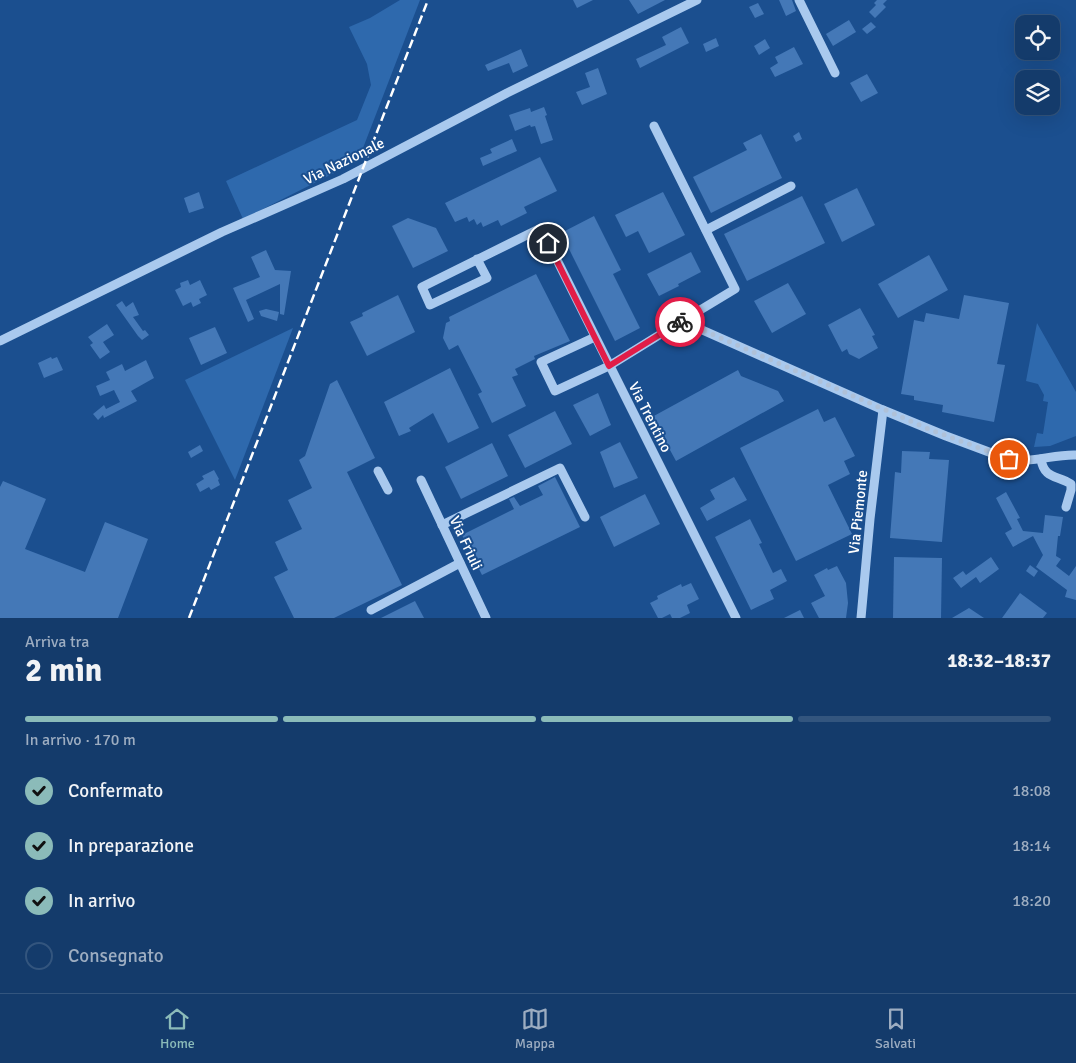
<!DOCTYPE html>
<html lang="it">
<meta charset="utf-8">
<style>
:root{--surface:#143b6b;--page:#214673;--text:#f1f3f6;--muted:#9dadc1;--line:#33557e;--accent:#8bbbb9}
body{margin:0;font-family:Signika,sans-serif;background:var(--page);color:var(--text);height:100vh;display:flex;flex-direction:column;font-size:19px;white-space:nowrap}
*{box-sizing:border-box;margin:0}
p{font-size:16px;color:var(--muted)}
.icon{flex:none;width:28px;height:28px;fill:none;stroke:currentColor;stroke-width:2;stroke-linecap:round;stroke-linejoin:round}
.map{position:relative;height:618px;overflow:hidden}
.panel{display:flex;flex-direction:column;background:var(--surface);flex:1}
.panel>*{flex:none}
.controls{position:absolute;left:1015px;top:15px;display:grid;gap:10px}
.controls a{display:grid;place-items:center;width:45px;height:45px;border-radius:10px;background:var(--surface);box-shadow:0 5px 20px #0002,0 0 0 1px var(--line);font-size:25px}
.pin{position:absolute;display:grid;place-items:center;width:42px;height:42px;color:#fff;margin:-21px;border:2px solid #fff;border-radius:50%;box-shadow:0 1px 5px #0007}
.courier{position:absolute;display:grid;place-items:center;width:50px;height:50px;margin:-25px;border:4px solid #e11d48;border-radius:50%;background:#fff;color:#222;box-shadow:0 1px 6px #0007}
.overview em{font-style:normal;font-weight:700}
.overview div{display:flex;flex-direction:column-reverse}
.overview{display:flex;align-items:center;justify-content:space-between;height:85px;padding:0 25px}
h1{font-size:32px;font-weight:700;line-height:38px}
.bar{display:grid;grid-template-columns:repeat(4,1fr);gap:8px 5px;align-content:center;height:60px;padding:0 25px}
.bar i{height:6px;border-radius:4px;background:var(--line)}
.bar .current{background:var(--accent)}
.bar p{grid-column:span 4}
ol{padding:0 25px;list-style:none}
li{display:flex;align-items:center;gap:15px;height:55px}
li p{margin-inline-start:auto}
li .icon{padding:5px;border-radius:50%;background:var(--accent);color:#111;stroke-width:4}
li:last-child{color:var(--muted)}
li i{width:28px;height:28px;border:2px solid var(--line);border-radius:50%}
.tab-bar{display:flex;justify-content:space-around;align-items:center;height:70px;border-top:1px solid var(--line);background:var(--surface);font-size:14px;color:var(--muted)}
.tab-bar a{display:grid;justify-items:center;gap:2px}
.tab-bar .current{color:var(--accent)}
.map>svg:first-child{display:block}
</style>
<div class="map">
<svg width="1076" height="618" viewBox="0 0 1076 618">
<rect width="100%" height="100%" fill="#1b4f8f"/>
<!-- green -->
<g fill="#2e69ad">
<path d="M400,0H420L358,161L243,219L226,181L357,120L371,85L367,64L349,27L370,18Z"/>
<path d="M1037,323L1076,392V436L1050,446L1034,447L1037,433L1043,434L1048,402L1043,401L1044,395L1038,384L1026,381Z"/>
<path d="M293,328L235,480L185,380Z"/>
</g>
<!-- building -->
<g fill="#4478b7">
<path d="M573,0H593L577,8Z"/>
<path d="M629,0H665L638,14Z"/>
<path d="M779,0H792L796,11L786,16Z"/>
<path d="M877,0H887L883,4L886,7L875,18L869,12L876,5L874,3Z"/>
<path d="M758,3L764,14L755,18L749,7Z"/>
<path d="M849,20L856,32L833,46L826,34Z"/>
<path d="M871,22L876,27L867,34L862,29Z"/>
<path d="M681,27L689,43L640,68L636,59L666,45L662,37Z"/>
<path d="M716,38L719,46L706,52L703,44Z"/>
<path d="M765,39L770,48L759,55L754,46Z"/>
<path d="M794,47L803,64L775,77L770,68L778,63L775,57Z"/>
<path d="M521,49L528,66L513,73L509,63L488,71L485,65Z"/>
<path d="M598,68L607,94L582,105L576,92L590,87L585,73Z"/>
<path d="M867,74L878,93L861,102L850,83Z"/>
<path d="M544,107L547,115L545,116L553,140L541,144L535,126L531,127L530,125L515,131L509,115L530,108L531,112Z"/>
<path d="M799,132L802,139L796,142L793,136Z"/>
<path d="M761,134L782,178L711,213L693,177L747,150L743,143Z"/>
<path d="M512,139L517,151L483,166L480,158L492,153L490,149Z"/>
<path d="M540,157L557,191L524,207L527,213L501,226L498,220L483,227L481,222L477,225L474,219L469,222L467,217L455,222L445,203Z"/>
<path d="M857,188L875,225L842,242L824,204Z"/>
<path d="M199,192L204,208L189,213L184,198Z"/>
<path d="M663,192L685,235L649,253L638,231L626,237L615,215Z"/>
<path d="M802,196L825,243L747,281L724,234Z"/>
<path d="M594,216L621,270L613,274L640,328L615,341L561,233Z"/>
<path d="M408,218L436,228L448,251L413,268L392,226Z"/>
<path d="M266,250L275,270L291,271L284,315L280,314V284L246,300L254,319L248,322L233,288L260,277L251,257Z"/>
<path d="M691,252L701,272L678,284L679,286L659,296L647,274Z"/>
<path d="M929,255L948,290L898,318L878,284Z"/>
<path d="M536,274L570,341L534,356L535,359L515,369L518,375L512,377L526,406L492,423L478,394L482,392L458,345L449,350L443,338L446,323L450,321L449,317Z"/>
<path d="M188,280L190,285L200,280L207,295L199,299L201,303L193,307L191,302L183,306L175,290L181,287L180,283Z"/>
<path d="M788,283L806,314L772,333L754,301Z"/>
<path d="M398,295L415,332L367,356L350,322L363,316L362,313Z"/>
<path d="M964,295L1009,303L997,364L1005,365L994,422L942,412L943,405L914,400V396L901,394L914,320L924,322L926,313L959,319Z"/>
<path d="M122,301L126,307L133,302L139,315L133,317L143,331L145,330L149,335L142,340L138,336L116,305Z"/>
<path d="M860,308L875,335L872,336L878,348L859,359L849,354L847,349L842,352L828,325Z"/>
<path d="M266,309L279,312L277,321L261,316L259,311Z"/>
<path d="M107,324L114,335L103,342L110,352L100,359L90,345L93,343L88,337Z"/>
<path d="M215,327L227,353L201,365L189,338Z"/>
<path d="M51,357L52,359L57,357L63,370L44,378L38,363Z"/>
<path d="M146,360L154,378L131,391L137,401L104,418L103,415L98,420L93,414L104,405L106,409L120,402L114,390L100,396L96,386L110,380L106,372L122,364L125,371Z"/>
<path d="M450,368L479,428L448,443L433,413L409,428L411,431L399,436L384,402Z"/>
<path d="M738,370L741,376L778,391L784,401L676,461L652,417Z"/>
<path d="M337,380L375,458L347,472L402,585L334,618H294L274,577L288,570L275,542L302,529L288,500L312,488L299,460L305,456L330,384Z"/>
<path d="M598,393L611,425L590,436L573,405Z"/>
<path d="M818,409L824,422L835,417L855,456L844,461L850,474L828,485L852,534L796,561L740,448Z"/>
<path d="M555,411L572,444L525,468L508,435Z"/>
<path d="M620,442L638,478L614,488L600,452Z"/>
<path d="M492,443L508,476L461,499L445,467Z"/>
<path d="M200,445L203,451L191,458L188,452Z"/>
<path d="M902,451L930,452L929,459L949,460L942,542L890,538L895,472L901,473Z"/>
<path d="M214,470L219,479L218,480L220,485L211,490L209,487L200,492L196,484L204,479L202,476Z"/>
<path d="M555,477L580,527L482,575L462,535L514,509L509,499L514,497L520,506L543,495L538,486Z"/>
<path d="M734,477L747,500L707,521L700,508L715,499L710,490Z"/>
<path d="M3,481L46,499L25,549L85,572L105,522L148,539L118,618H0V487Z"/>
<path d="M1006,492L1020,518L1017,519L1023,531L1043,533L1045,515L1063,517L1060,536H1058L1056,556L1061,559L1056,566L1069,576L1076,566V600L1065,597L1067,590L1036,567L1043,555L1033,536L1013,547L1005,533L1012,529L996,498Z"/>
<path d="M645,494L660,524L614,547L600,517Z"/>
<path d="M750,519L762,543L759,544L773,573L781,569L787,581L770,590L774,599L751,610L715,537Z"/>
<path d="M894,557L942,558L941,618H893Z"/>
<path d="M991,557L999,569L980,583L976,577L961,588L953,578L963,571L966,575Z"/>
<path d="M1030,565L1038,571L1034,577L1026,571Z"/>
<path d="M837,566L846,583L848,603L846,618H819L811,603L825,596L814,575L827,568L828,570Z"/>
<path d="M691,583L699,599L687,605L690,613L680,618H672L670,614L662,618H658L650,603L658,599L657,596L681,584L682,587Z"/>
<path d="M1020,593L1047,613L1043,618H1002Z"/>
<path d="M415,601L424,618H381Z"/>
<path d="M969,608L984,618H952Z"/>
<path d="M800,610L804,618H784Z"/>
</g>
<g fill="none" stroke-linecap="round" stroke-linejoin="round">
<!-- minor -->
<g stroke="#a9c9ee" stroke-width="9">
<path d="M799,0L835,73"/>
<path d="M654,126L735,289L682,321"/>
<path d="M706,230L791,186"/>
<path d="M477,259L487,278L430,305L422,287L541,228L736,618"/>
<path d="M595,337L541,362L555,391L609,366L682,321L883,410L946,436L1005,458C1029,465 1052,454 1076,455"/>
<path d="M0,341L222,232L343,179L507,93L697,0"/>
<path d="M1041,459C1044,479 1057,475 1071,484V490L1066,507"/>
<path d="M378,471L388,490"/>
<path d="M421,480L486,618"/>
<path d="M442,525L560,468L585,517"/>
<path d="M371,610L460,563"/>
<path d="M861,618L870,519L883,410"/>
</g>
<!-- rail -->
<path stroke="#fff" stroke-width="2.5" stroke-dasharray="9 4" stroke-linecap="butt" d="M189,618L428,0"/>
</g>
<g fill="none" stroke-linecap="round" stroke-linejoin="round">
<!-- done -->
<path stroke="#afc1d8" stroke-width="5" stroke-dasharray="0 9" d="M680,322L682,321L931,430L1009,459"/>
<!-- route -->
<path stroke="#e11d48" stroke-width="6" d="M548,243L609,366L680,322"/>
</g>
<g text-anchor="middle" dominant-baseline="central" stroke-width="4" stroke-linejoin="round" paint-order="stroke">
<!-- street labels -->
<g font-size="15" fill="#fff" stroke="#1b4f8f">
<text transform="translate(344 161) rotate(-26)">Via Nazionale</text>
<text transform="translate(650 417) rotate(63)">Via Trentino</text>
<text transform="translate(858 512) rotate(-84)">Via Piemonte</text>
<text transform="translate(466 543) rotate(65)">Via Friuli</text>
</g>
</g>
</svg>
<div class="controls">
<a><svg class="icon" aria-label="locate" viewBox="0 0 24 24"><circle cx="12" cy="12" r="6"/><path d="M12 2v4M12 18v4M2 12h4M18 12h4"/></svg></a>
<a><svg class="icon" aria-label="layers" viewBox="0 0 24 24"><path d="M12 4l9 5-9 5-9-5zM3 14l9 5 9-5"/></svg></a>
</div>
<div class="pin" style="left:1009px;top:459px;background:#ea580c"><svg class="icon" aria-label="bag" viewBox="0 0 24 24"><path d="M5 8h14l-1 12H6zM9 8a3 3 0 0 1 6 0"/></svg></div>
<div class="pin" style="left:548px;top:243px;background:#1f2937"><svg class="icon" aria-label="home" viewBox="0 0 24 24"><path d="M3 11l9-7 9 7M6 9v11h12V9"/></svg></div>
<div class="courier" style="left:680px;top:322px"><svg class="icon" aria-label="bike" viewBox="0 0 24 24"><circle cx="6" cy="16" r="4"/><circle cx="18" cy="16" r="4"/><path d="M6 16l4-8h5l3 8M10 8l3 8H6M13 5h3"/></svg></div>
</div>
<section class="panel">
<div class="overview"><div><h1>2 min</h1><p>Arriva tra</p></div><em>18:32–18:37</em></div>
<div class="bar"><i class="current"></i><i class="current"></i><i class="current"></i><i></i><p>In arrivo · 170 m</p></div>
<ol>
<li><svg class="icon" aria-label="check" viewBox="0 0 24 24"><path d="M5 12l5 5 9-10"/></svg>Confermato<p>18:08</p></li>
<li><svg class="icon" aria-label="check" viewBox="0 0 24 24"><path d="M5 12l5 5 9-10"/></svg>In preparazione<p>18:14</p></li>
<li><svg class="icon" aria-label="check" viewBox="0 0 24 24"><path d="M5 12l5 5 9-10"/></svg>In arrivo<p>18:20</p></li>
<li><i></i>Consegnato</li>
</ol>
</section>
<nav class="tab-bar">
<a class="current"><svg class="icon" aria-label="home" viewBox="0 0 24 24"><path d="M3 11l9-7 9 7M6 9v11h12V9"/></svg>Home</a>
<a><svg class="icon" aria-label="map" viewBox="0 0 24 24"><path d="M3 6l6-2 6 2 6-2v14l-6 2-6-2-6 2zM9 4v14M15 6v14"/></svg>Mappa</a>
<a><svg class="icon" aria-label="saved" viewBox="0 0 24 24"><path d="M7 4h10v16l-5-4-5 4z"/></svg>Salvati</a>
</nav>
